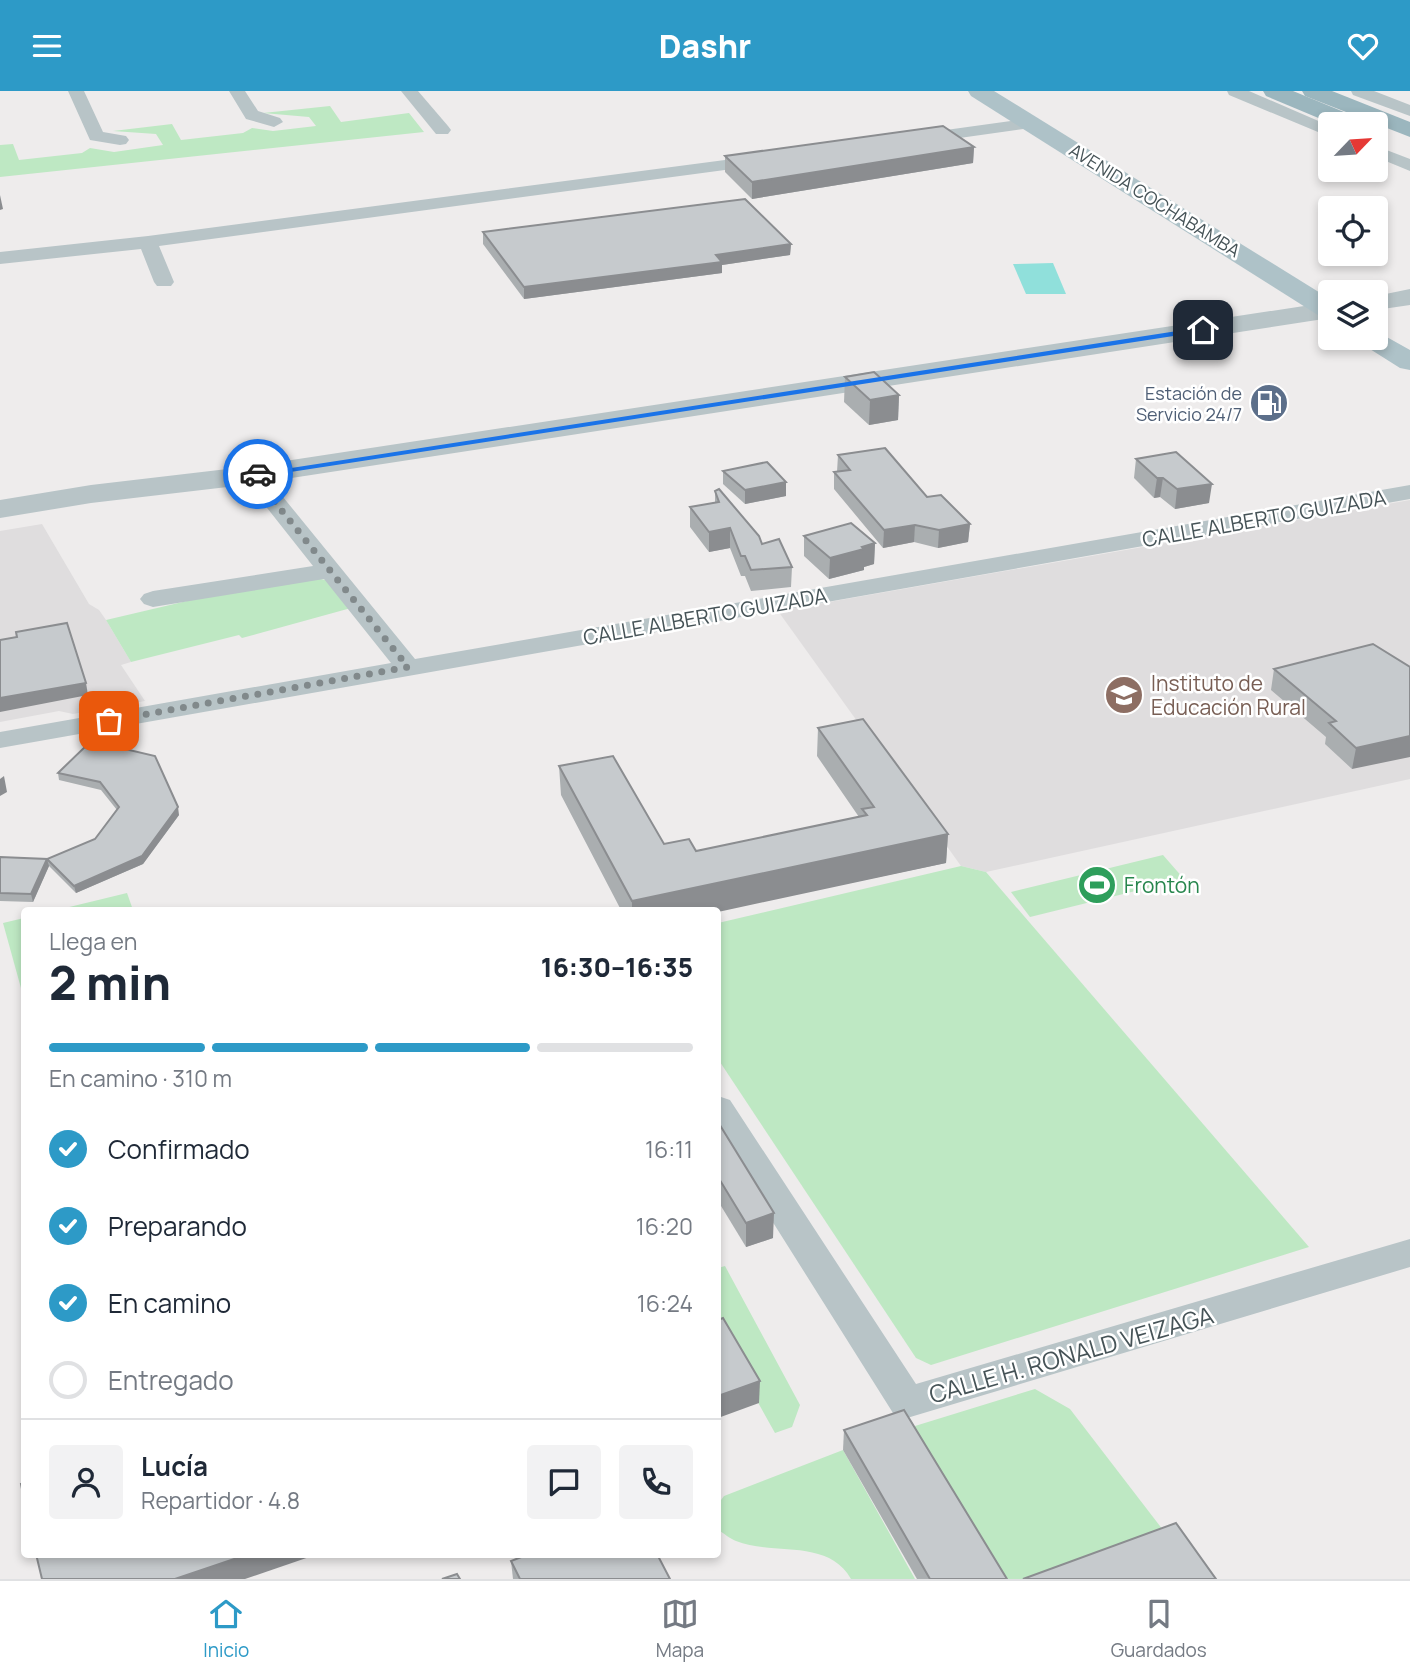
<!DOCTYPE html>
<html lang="es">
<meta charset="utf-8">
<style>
:root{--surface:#fff;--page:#f2f2f3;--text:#1f2937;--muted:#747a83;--line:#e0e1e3;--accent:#2d9ac7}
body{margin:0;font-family:Manrope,sans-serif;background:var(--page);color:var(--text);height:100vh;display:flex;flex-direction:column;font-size:26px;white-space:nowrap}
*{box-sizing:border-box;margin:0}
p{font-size:23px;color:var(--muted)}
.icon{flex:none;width:38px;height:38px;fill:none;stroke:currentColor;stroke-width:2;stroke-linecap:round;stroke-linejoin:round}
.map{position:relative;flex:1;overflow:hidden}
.drawer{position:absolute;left:21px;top:816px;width:700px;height:651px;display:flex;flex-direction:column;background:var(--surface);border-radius:7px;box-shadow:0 4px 10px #0003}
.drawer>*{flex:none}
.needle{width:46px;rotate:65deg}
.controls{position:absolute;left:1318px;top:21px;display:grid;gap:14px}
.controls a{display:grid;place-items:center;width:70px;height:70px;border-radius:7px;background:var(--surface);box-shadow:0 4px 10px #0003;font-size:35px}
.pin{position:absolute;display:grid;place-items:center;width:60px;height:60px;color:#fff;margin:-30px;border-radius:14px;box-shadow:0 4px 10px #0006}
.courier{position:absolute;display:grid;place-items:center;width:70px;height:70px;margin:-35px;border:5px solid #1a73e8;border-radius:50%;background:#fff;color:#222;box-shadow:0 2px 9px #0007}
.overview em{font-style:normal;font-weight:800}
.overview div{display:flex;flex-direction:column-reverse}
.overview{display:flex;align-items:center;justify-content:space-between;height:119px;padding:0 28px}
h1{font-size:46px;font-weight:800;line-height:52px}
.bar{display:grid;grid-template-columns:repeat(4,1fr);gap:10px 7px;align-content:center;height:84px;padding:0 28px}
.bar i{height:9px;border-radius:5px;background:var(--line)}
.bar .current{background:var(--accent)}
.bar p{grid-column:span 4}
.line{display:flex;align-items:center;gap:18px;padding:0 28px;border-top:2px solid var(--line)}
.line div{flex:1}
.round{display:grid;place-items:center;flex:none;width:74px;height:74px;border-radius:7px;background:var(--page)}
ol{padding:0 28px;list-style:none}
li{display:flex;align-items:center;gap:21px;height:77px}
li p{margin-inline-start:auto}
li .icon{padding:7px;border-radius:50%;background:var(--accent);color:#fff;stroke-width:4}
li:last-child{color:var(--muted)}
li i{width:38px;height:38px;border:4px solid var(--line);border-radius:50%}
header{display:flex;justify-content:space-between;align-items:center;height:91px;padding:0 28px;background:var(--accent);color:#fff;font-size:32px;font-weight:800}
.tab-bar{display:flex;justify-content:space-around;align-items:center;height:98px;border-top:2px solid var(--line);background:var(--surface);font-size:19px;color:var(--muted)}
.tab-bar a{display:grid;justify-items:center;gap:4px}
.tab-bar .current{color:var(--accent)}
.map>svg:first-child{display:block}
</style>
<header><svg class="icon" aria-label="menu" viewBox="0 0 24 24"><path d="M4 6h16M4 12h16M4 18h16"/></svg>Dashr<svg class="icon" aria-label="heart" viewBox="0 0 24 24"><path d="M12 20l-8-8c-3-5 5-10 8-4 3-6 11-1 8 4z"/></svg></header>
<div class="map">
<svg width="1410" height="1488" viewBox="0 0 1410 1488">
<rect width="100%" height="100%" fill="#eeecec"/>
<!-- education -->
<g fill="#dfddde">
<path d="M1410,409V688L986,781L961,775L778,520Z"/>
<path d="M42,433L89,513L99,519L106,529L131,571L121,574L145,610L73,623L59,620L0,631V440Z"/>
</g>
<!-- green -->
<g fill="#bee8c3">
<path d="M330,15L341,31L409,22L424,41L0,86V54L13,53L19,69L82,62L90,57L114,61L163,54L156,43L113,40L172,33L181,49L243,42L252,37L273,40L316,35L309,26L263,22Z"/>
<path d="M309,486L326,489L351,517L242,547L239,544L131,571L106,529L221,502Z"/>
<path d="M1163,764L1184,788L1030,826L1011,801Z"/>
<path d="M961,775L986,781L1309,1156L931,1274L916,1267L718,968V832Z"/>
<path d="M127,802L133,819H57Z"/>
<path d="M24,827V908L3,832Z"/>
<path d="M725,1175L800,1314L792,1336L775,1342L723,1249L718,1251V1177Z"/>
<path d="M1035,1298L1070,1318L1173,1452L1075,1488H992L902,1339Z"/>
<path d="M843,1359L915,1488H851C828,1447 773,1465 736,1450C730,1448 724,1442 718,1439V1413L724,1405Z"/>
</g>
<!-- water -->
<path fill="#90e0db" d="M1053,172L1066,203H1026L1013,173Z"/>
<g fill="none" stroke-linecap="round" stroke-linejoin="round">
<!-- minor -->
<g fill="#b8c4c7" fill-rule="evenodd">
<path d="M68,0H84L103,41L126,45L129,49L126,53L120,54L90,49Z"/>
<path d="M229,0H245L258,20L280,27L283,31L274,36L246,28Z"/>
<path d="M401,0H418L448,35L451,39L448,43H436Z"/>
<path d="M1227,0H1249L1330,35V46L1229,4Z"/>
<path d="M1351,0H1374L1410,14V25L1353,4Z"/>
<path d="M1032,27L1041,32L1038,36L917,53L908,48L917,43Z"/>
<path d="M1376,55L1410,68V80L1376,66Z"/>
<path d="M763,64L769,65L772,69L769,73L159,155L174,191L171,195H157L154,191L141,158L0,173V161L148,145Z"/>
<path d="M253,377L261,379L415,568L1410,394V408L0,657V641L391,572L324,488L153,516L144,513L140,508L144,503L153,500L313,475L241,384L245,379Z"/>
<path d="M718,1005L730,1009L916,1293L1410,1148V1176L907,1327L893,1322L718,1044Z"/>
</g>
<!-- tertiary -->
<g fill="#b8c4c7" fill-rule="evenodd">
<path d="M1410,198V214L1376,219V205Z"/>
<path d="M1330,211V227L253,393L91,412L0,427V409L91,394L253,375Z"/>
</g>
<!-- primary -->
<g fill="#aec2c8" fill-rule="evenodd">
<path d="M968,0H994L1330,208V228L1321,226L971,5Z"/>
<path d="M1376,240L1410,259V279L1400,277L1362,253L1358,247H1376Z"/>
</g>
<!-- trunk -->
<g fill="#9bb6be" fill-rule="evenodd">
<path d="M1263,0H1293L1344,21L1347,26L1344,31H1328L1266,5Z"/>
<path d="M1302,0H1332L1410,31V46L1305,5Z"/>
</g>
</g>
<!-- wall -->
<g fill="#aaaeb0">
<path d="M974,56L973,72L752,108L725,81V65Z"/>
<path d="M483,141L791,153L790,164L722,174V182L524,208L483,153Z"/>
<path d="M845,286L899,304L898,329L869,334L844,311Z"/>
<path d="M838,364L927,406L970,433L968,451L938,457L914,451L883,457L834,398V381H837Z"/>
<path d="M1136,368L1209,412L1175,418L1160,406L1154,407L1134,387Z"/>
<path d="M723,380L786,391V405L745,413L723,393Z"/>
<path d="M715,400L762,453L792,476L791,496L751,500L745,485H741L730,457L709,461L690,436V416L715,412Z"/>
<path d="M804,445L875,452L874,473L864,476V479L829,488L804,465Z"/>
<path d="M1410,576L1352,678L1325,653L1326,646L1271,599L1274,578Z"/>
<path d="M818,637L948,743L946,772L718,819H621L561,704L559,675L664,753L696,760L859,726L817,665Z"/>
<path d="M91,650L179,724L143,773L76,802L49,775L33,811L0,810V766L47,768L95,748L117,719L101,699L59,689L58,682Z"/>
<path d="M718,1031L773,1147L746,1156L718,1110Z"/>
<path d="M844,1339L1007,1488H917L843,1359Z"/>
<path d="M511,1470L670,1488H513Z"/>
</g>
<!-- shaded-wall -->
<g fill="#8b8d90">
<path d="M974,56L973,72L752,108V91Z"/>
<path d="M0,104L3,118L0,119Z"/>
<path d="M791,153L790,164L722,174V182L524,208V196L716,164Z"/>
<path d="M899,304L898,329L869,334L870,309Z"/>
<path d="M1157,387H1163L1160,406L1154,407Z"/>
<path d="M786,391V405L745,413V399Z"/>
<path d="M1212,393L1209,412L1175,418L1177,398Z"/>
<path d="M970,433L968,451L938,457L939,439Z"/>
<path d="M915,434L914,451L883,457L884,439Z"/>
<path d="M730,437V457L709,461V441Z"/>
<path d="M875,452L874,473L864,476V479L829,488L830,467L862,456Z"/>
<path d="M86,592L88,604L0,621V607Z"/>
<path d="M1410,645V666L1352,678L1356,657Z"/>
<path d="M4,685L7,701L0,705V688Z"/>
<path d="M178,716L179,724L143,773L76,802L74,795Z"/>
<path d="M948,743L946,772L718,821V819H632V810Z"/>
<path d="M47,768L49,775L33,811L31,803Z"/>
<path d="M774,1122L773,1147L746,1156V1132Z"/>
<path d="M760,1290L759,1312L718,1327V1305Z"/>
<path d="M249,1463H318L245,1488H175Z"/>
</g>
<!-- building -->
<g fill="#c6cacd" stroke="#8b8d90" stroke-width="2">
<path d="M943,35L974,56L752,91L725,65Z"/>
<path d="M745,108L791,153L716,164L722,171L524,196L483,141Z"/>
<path d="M874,281L899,304L870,309L845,286Z"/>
<path d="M885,357L927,406L941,404L970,433L939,439L915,434L884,439L834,381L850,379L838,364Z"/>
<path d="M1176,361L1212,393L1177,398L1163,387H1157L1136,368Z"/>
<path d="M767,371L786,391L745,399L723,380Z"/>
<path d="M719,398L759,445L762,453L779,448L792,476L751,479L745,465H741L730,437L709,441L690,416L719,411L715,400Z"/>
<path d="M851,432L875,452L862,456L864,458L830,467L804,445Z"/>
<path d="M67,532L86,592L0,607V549L17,546L16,541Z"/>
<path d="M1373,553L1410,576V645L1356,657L1329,632L1336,630L1274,578Z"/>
<path d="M863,628L948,743L632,810L559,675L613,665L664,753L689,748L696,760L867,724L862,718L874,716L818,637Z"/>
<path d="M91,650L155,665L178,716L142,765L74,795L47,768L95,748L119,716L100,691L58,682Z"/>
<path d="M0,766L47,768L31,803L0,802Z"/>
<path d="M718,1031L774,1122L746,1132L718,1086Z"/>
<path d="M723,1227L760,1290L718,1305V1229Z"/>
<path d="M904,1319L1007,1488H930L844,1339Z"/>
<path d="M24,1392V1408L21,1393Z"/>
<path d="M1176,1432L1216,1488H1023Z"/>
<path d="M36,1463H249L175,1488H42Z"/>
<path d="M529,1463H657L670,1488H520L511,1470Z"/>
<path d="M457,1483L460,1488H442Z"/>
</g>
<!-- route -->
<path fill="#1a73e8" d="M1203,236L1206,240L258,386L253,383Z"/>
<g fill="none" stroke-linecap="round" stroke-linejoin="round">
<!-- done -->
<path stroke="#81898b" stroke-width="7" stroke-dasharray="0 12.6" d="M109,630L408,576L253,384L258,383"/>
</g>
<!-- icons -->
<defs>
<symbol id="fuel-disc" viewBox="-11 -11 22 22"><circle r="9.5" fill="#5c6f8a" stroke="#fff"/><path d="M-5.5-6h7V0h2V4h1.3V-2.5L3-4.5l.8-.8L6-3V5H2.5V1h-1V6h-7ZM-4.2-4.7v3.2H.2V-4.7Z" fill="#fff"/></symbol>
<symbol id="university-disc" viewBox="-11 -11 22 22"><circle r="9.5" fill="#8d6e63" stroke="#fff"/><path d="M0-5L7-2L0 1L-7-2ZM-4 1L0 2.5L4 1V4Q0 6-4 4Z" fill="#fff"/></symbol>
<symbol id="stadium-disc" viewBox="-11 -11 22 22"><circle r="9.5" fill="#2e9e5b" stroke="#fff"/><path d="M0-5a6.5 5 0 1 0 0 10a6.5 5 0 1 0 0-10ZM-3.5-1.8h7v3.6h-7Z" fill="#fff"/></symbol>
</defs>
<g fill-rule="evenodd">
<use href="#fuel-disc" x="1247" y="290" width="44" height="44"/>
<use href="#university-disc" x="1102" y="582" width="44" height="44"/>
<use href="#stadium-disc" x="1075" y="772" width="44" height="44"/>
</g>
<g text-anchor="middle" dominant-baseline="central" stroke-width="5" stroke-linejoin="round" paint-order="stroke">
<!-- far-street labels -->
<g font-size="18" fill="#465357" stroke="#fff">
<text transform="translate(1155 109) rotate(32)">AVENIDA COCHABAMBA</text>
</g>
<!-- far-service labels -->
<g font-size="18" fill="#4e5e75" stroke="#fff" text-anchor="end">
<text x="1242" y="302">Estación de<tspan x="1242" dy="21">Servicio 24/7</tspan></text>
</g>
<!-- street labels -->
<g font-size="21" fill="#465357" stroke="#fff">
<text transform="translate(1264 427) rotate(-10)">CALLE ALBERTO GUIZADA</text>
<text transform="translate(705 525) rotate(-10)">CALLE ALBERTO GUIZADA</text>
</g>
<!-- education labels -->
<g font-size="21" fill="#785e54" stroke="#fff" text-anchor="start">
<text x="1151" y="592">Instituto de<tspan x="1151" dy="24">Educación Rural</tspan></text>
</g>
<!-- leisure labels -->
<g font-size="21" fill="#27864d" stroke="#fff" text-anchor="start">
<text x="1124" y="794">Frontón</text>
</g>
<!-- near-street labels -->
<g font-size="24" fill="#465357" stroke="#fff">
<text transform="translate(1071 1263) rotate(-16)">CALLE H. RONALD VEIZAGA</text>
</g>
</g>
</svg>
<div class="controls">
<a><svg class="needle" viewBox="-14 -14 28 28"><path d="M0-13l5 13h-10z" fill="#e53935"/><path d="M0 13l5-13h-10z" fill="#747a83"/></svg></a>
<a><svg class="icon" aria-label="locate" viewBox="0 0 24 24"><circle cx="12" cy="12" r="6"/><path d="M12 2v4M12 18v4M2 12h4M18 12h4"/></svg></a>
<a><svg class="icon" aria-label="layers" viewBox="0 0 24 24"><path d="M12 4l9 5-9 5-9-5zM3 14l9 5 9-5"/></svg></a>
</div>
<div class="pin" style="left:109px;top:630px;background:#ea580c"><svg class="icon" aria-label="bag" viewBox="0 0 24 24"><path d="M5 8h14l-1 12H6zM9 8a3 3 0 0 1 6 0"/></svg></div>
<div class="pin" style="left:1203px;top:239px;background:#1f2937"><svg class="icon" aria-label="home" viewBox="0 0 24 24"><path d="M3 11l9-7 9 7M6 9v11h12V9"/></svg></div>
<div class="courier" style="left:258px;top:383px"><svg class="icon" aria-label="car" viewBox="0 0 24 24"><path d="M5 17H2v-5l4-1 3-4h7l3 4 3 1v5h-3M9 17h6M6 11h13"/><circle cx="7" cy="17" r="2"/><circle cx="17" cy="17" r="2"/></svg></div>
<section class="drawer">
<div class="overview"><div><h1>2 min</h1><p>Llega en</p></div><em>16:30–16:35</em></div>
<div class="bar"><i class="current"></i><i class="current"></i><i class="current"></i><i></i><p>En camino · 310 m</p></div>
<ol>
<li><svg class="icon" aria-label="check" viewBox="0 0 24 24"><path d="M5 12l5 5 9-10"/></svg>Confirmado<p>16:11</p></li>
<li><svg class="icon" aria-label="check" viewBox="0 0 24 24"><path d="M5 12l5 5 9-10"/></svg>Preparando<p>16:20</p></li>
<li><svg class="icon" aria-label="check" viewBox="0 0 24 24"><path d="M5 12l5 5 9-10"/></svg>En camino<p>16:24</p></li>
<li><i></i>Entregado</li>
</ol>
<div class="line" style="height:126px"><a class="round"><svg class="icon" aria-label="person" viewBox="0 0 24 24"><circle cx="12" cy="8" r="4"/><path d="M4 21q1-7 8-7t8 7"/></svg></a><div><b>Lucía</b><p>Repartidor · 4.8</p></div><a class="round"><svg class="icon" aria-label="chat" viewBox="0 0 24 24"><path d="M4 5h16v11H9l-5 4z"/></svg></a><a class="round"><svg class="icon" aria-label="phone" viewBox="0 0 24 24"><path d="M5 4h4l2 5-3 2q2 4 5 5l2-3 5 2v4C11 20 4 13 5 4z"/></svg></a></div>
</section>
</div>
<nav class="tab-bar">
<a class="current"><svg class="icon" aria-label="home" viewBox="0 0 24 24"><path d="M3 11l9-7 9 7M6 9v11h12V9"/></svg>Inicio</a>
<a><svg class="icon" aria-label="map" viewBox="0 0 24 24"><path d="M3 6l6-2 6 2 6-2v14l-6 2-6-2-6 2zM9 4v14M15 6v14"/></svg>Mapa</a>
<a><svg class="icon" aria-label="saved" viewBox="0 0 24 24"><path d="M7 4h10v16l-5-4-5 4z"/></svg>Guardados</a>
</nav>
